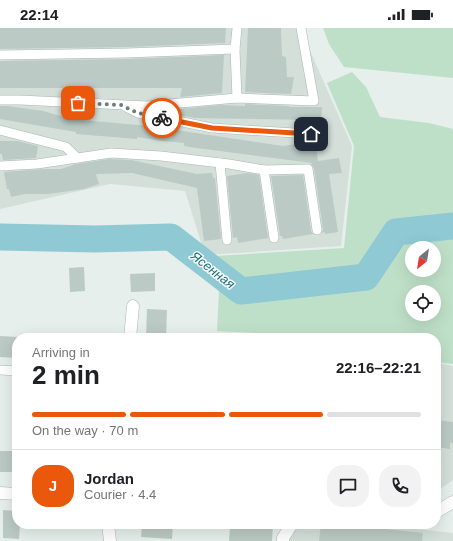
<!DOCTYPE html>
<meta charset="utf-8">
<style>
:root{--surface:#fff;--page:#f2f2f2;--text:#202124;--muted:#757577;--line:#e0e0e0;--accent:#ea580c}
body{margin:0;font-family:Helvetica,sans-serif;background:var(--page);color:var(--text);height:100vh;display:flex;flex-direction:column;font-size:15px;white-space:nowrap}
*{box-sizing:border-box;margin:0}
p{font-size:13px;color:var(--muted)}
.icon{flex:none;width:22px;height:22px;fill:none;stroke:currentColor;stroke-width:2;stroke-linecap:round;stroke-linejoin:round}
.map{position:relative;flex:1;overflow:hidden}
.sheet{position:absolute;left:12px;top:305px;width:429px;height:196px;display:flex;flex-direction:column;background:var(--surface);border-radius:16px;box-shadow:0 4px 16px #0002}
.sheet>*{flex:none}
.needle{width:26px;rotate:210deg}
.fabs{position:absolute;left:405px;top:213px;display:grid;gap:8px}
.fabs a{display:grid;place-items:center;width:36px;height:36px;border-radius:50%;background:var(--surface);box-shadow:0 4px 16px #0002;font-size:20px}
.pin{position:absolute;display:grid;place-items:center;width:34px;height:34px;color:#fff;margin:-17px;border-radius:8px;box-shadow:0 2px 6px #0006}
.courier{position:absolute;display:grid;place-items:center;width:40px;height:40px;margin:-20px;border:3px solid #ea580c;border-radius:50%;background:#fff;color:#222;box-shadow:0 1px 5px #0007}
.overview em{font-style:normal;font-weight:600}
.overview div{display:flex;flex-direction:column-reverse}
.overview{display:flex;align-items:center;justify-content:space-between;height:68px;padding:0 20px}
h1{font-size:26px;font-weight:600;line-height:30px}
.bar{display:grid;grid-template-columns:repeat(4,1fr);gap:6px 4px;align-content:center;height:48px;padding:0 20px}
.bar i{height:5px;border-radius:3px;background:var(--line)}
.bar .active{background:var(--accent)}
.bar p{grid-column:span 4}
.line{display:flex;align-items:center;gap:10px;padding:0 20px;border-top:1px solid var(--line)}
.line div{flex:1}
.round{display:grid;place-items:center;flex:none;width:42px;height:42px;border-radius:16px;background:var(--page)}
.status{display:flex;justify-content:space-between;align-items:center;height:28px;padding:0 20px;background:var(--surface);direction:ltr}
.status svg{height:11px;fill:currentColor}
.map>svg:first-child{display:block}
</style>
<div class="status"><b>22:14</b><svg viewBox="0 0 49 12"><path d="M0 12V9h3v3zM5 12V6h3v6zM10 12V3h3v9zM15 12V0h3v12zM26 1h20v11H26zM47 4h2v5h-2z"/></svg></div>
<div class="map">
<svg width="453" height="513" viewBox="0 0 453 513">
<rect width="100%" height="100%" fill="#e6efeb"/>
<!-- built -->
<g fill="#d4dfda">
<path d="M0,0H300L352,118L341,218L205,227L185,163L110,156L0,181Z"/>
<path d="M215,305L311,309L321,307L351,310H215Z"/>
<path d="M436,335L453,338V452L436,464Z"/>
<path d="M297,496H370L453,505V513H286Z"/>
</g>
<!-- green -->
<g fill="#bfe0c8" fill-rule="evenodd">
<path d="M323,0H453V50L344,39L329,16Z"/>
<path d="M352,44L366,59L380,89L429,95L453,101V336L436,334V310H362L321,305L310,308L217,303L219,263L183,230L344,220L354,118L327,55ZM412,220H434V242H412ZM412,264H434V286H412Z"/>
</g>
<g fill="none" stroke-linecap="round" stroke-linejoin="round">
<!-- river -->
<path stroke="#8ec9d4" stroke-width="27" d="M0,209L95,211L171,209L241,263L366,249L396,204L453,198"/>
</g>
<!-- building -->
<g fill="#bbcac4">
<path d="M0,0H226L225,15L127,19L0,21Z"/>
<path d="M248,0H281L282,28L286,29L287,49H294L291,66L245,64Z"/>
<path d="M224,27L222,65L180,69L182,60H0V33L127,31Z"/>
<path d="M245,76L289,78V79H322L321,92L195,90L178,87L179,81L221,77L245,78Z"/>
<path d="M0,78H8L43,83L71,91L149,98L283,118L315,113L318,133L339,130L342,145L329,146L338,204L325,206V204L322,205L323,201L314,140L311,136L312,135L189,119L184,118V115L163,113L137,109V111L76,106V104L0,91Z"/>
<path d="M0,113H17L38,118L36,130L3,132L2,126H0Z"/>
<path d="M110,131L131,132L197,146L212,145L213,150H215L221,211L204,213L197,160L132,145L96,146L99,156L84,161L48,166H25L11,169L9,161H7L4,144L44,141H61L76,136Z"/>
<path d="M247,145L259,147L268,210L238,215L237,209L233,210L227,148Z"/>
<path d="M303,147L311,203L313,206L283,211L282,208H280L271,148Z"/>
<path d="M84,239L85,263L70,264L69,240Z"/>
<path d="M155,245V263L131,264L130,246Z"/>
<path d="M147,281L167,282L166,310H146Z"/>
<path d="M0,308L17,309V330L0,329Z"/>
<path d="M436,392L453,394V415H450V421L436,419Z"/>
<rect x="0" y="423" width="17" height="21"/>
<path d="M3,482L17,483V496H20L19,511L3,510Z"/>
<path d="M142,496H173L172,511L141,509Z"/>
<path d="M251,496H273L272,513H229L230,499L251,500Z"/>
<path d="M321,496H338L423,505L422,513H319Z"/>
</g>
<g fill="none" stroke-linecap="round" stroke-linejoin="round">
<defs>
<g id="service">
<path d="M0,27L127,25L235,21"/>
<path d="M237,70L235,21L237,0"/>
<path d="M0,72H20L147,78L237,70L314,73L301,0"/>
<path d="M126,79L138,85L212,100L311,106"/>
<path d="M0,102L66,119L77,130"/>
<path d="M220,135L227,212"/>
<path d="M0,138L37,136L111,125L161,128L229,136L264,142L308,141L317,202"/>
<path d="M264,142L274,210"/>
<path d="M0,342L17,343"/>
</g>
<g id="minor">
<path d="M130,310L133,278"/>
<path d="M0,465L17,466"/>
<path d="M436,484L453,474"/>
<path d="M108,496L110,513"/>
<path d="M283,513V510L292,496"/>
</g>
</defs>
<!-- service casing -->
<use href="#service" stroke="#a8b8b2" stroke-width="10"/>
<!-- minor casing -->
<use href="#minor" stroke="#a8b8b2" stroke-width="13"/>
<!-- service -->
<use href="#service" stroke="#fff" stroke-width="9"/>
<!-- minor -->
<use href="#minor" stroke="#fff" stroke-width="12"/>
</g>
<g fill="none" stroke-linecap="round" stroke-linejoin="round">
<!-- done -->
<path stroke="#687f78" stroke-width="4" stroke-dasharray="0 7.2" d="M78,75L121,77L138,85L162,90"/>
<!-- route -->
<path stroke="#ea580c" stroke-width="5" d="M162,90L212,100L311,106"/>
</g>
<g text-anchor="middle" dominant-baseline="central" stroke-width="3" stroke-linejoin="round" paint-order="stroke">
<!-- water labels -->
<g font-size="13" font-style="italic" fill="#1c6f80" stroke="#f7fbf9">
<text transform="translate(213 242) rotate(38)">Ясенная</text>
</g>
</g>
</svg>
<div class="fabs">
<a><svg class="needle" viewBox="-14 -14 28 28"><path d="M0-13l5 13h-10z" fill="#e53935"/><path d="M0 13l5-13h-10z" fill="#757577"/></svg></a>
<a><svg class="icon" aria-label="locate" viewBox="0 0 24 24"><circle cx="12" cy="12" r="6"/><path d="M12 2v4M12 18v4M2 12h4M18 12h4"/></svg></a>
</div>
<div class="pin" style="left:78px;top:75px;background:#ea580c"><svg class="icon" aria-label="bag" viewBox="0 0 24 24"><path d="M5 8h14l-1 12H6zM9 8a3 3 0 0 1 6 0"/></svg></div>
<div class="pin" style="left:311px;top:106px;background:#1f2937"><svg class="icon" aria-label="home" viewBox="0 0 24 24"><path d="M3 11l9-7 9 7M6 9v11h12V9"/></svg></div>
<div class="courier" style="left:162px;top:90px"><svg class="icon" aria-label="bike" viewBox="0 0 24 24"><circle cx="6" cy="16" r="4"/><circle cx="18" cy="16" r="4"/><path d="M6 16l4-8h5l3 8M10 8l3 8H6M13 5h3"/></svg></div>
<section class="sheet">
<div class="overview"><div><h1>2 min</h1><p>Arriving in</p></div><em>22:16–22:21</em></div>
<div class="bar"><i class="active"></i><i class="active"></i><i class="active"></i><i></i><p>On the way · 70 m</p></div>
<div class="line" style="height:72px"><b class="round" style="background:var(--accent);color:#fff">J</b><div><b>Jordan</b><p>Courier · 4.4</p></div><a class="round"><svg class="icon" aria-label="chat" viewBox="0 0 24 24"><path d="M4 5h16v11H9l-5 4z"/></svg></a><a class="round"><svg class="icon" aria-label="phone" viewBox="0 0 24 24"><path d="M5 4h4l2 5-3 2q2 4 5 5l2-3 5 2v4C11 20 4 13 5 4z"/></svg></a></div>
</section>
</div>
